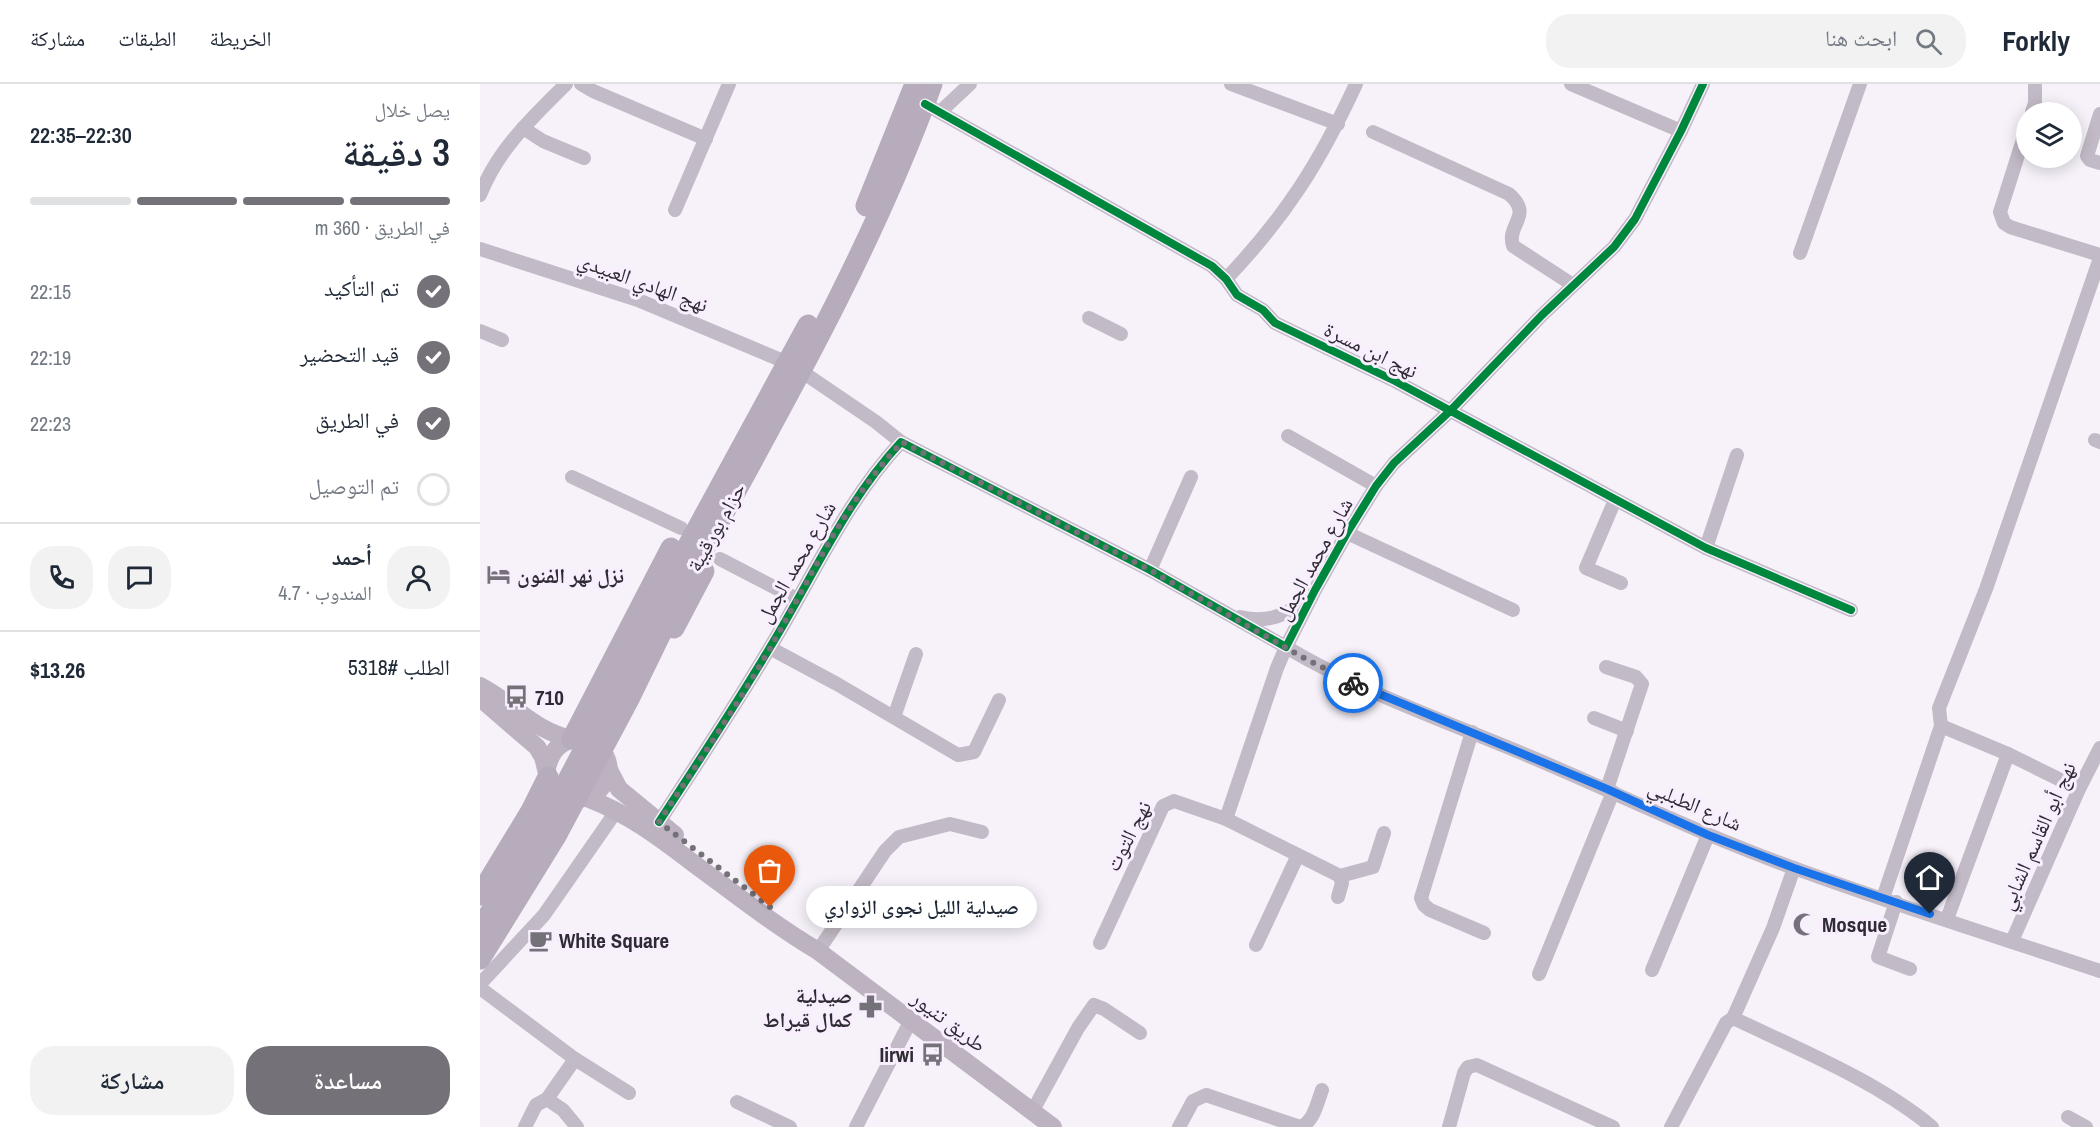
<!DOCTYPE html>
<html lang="ar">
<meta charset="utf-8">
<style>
:root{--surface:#fff;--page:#f2f2f3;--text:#1f2937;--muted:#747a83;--line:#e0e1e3;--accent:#757178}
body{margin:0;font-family:"Archivo Narrow","Noto Naskh Arabic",sans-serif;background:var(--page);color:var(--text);direction:rtl;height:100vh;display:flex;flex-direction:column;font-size:22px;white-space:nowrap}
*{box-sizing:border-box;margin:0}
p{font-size:20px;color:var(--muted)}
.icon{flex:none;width:33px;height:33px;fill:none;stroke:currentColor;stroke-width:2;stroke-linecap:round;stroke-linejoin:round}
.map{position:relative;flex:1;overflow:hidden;direction:ltr}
.sheet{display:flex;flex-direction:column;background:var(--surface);width:480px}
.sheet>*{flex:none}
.controls{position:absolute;left:1536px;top:18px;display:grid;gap:12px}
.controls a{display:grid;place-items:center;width:66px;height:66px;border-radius:50%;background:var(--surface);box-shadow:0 3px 15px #0003;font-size:30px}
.pin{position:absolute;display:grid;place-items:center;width:51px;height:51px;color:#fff;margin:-62px -26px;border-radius:50% 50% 50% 0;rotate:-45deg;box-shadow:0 0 6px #0007}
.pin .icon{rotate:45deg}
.courier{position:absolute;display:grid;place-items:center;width:60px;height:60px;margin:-30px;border:4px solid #1a73e8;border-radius:50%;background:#fff;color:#222;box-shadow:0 2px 8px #0007}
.bubble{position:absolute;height:42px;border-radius:21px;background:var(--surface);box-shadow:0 3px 15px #0003;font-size:20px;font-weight:600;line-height:42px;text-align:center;direction:rtl}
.headline em{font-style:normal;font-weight:600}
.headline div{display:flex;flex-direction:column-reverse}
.headline{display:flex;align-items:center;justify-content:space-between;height:102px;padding:0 30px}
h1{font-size:39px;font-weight:600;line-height:45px}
.bar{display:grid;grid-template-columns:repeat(4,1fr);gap:9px 6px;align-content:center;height:72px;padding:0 30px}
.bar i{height:8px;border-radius:4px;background:var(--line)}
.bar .active{background:var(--accent)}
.bar p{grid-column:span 4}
.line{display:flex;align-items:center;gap:15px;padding:0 30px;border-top:2px solid var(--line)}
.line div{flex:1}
.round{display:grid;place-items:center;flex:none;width:63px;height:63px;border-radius:24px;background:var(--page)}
ol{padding:0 30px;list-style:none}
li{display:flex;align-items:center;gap:18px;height:66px}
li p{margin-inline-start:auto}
li .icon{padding:6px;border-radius:50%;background:var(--accent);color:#fff;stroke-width:4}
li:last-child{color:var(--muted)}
li i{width:33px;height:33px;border:3px solid var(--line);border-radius:50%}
.cta{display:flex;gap:12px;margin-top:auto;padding:12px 30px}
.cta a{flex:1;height:69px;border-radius:24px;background:var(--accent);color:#fff;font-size:24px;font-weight:600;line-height:69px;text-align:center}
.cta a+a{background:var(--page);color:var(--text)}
header{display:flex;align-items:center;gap:36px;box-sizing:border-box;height:84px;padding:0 30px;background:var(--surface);border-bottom:2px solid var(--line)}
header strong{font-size:28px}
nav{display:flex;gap:33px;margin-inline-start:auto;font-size:21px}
.search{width:420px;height:54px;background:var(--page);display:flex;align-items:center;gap:15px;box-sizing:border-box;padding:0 21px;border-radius:24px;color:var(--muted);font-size:22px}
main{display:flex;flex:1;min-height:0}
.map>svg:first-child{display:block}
</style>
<header>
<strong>Forkly</strong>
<div class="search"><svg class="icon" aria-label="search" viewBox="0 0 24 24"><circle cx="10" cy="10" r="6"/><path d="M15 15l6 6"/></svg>ابحث هنا</div>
<nav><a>الخريطة</a><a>الطبقات</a><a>مشاركة</a></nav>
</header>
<main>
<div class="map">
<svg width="1620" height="1043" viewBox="0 0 1620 1043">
<rect width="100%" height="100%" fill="#f7f2fa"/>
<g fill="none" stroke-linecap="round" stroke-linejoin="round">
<!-- minor -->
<g stroke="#c2bac6" stroke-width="14">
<path d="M101,0L113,7L226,55"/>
<path d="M751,0L858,40"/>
<path d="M1091,0L1201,47"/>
<path d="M445,20L732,182L746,195L757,211L783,226L795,239L915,297L1226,464L1371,526"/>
<path d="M460,28L490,0"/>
<path d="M1552,28L1555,19V2"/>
<path d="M1620,30L1607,72L1610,76L1620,79"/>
<path d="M43,44L63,57L104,74"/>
<path d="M1546,46L1520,128L1524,139L1530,143L1620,171"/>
<path d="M893,48L1029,110C1054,132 1026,140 1033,162L1093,201"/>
<path d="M0,111C18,65 52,34 86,0"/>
<path d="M195,126L249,0"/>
<path d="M0,165L158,216L308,279"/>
<path d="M1320,169L1380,0"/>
<path d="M746,195C806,132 840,78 876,0"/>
<path d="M609,234L641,250"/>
<path d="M0,247L22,256"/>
<path d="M321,287L396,338L421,358"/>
<path d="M808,352L896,402"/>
<path d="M1615,356L1620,358"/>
<path d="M92,393L201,444"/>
<path d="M1135,416L1106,484L1141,499"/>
<path d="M867,449L1033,526"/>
<path d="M1226,464L1257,371"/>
<path d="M240,475L317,515"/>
<path d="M670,486L711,393"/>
<path d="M760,533C788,540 808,531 829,512"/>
<path d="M290,564L357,600L478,671L494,668L519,616"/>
<path d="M1126,583L1156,593L1162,600L1127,705"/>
<path d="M414,633L436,570"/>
<path d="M1114,634L1147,647"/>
<path d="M1461,642L1528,670L1599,705"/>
<path d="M992,648L941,814L944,821L950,826L1004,849"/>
<path d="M746,735L797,584L806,563C883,609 968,638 1051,673C1139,710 1224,752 1314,784C1415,821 1518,853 1620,887"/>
<path d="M179,738C216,681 254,624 289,565C332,495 365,418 421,358L670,486L806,563L835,506L867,449L896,402L914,379L970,327L1062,231L1134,163L1155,135L1201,47L1223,0"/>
<path d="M858,813L862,799L860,792"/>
<path d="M1403,814L1461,642L1459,624L1506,505L1620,174"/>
<path d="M1416,818L1398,873L1430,885"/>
<path d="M1467,835L1528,670"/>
<path d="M1532,857L1599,705L1620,664"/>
<path d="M620,859L683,722L694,717L746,735L860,792L893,783L904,749"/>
<path d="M776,861L818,771"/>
<path d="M338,867L405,767L419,753L470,740L502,748"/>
<path d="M1172,886L1228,751"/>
<path d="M1059,890L1133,708"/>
<path d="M0,900L64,831L137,726"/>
<path d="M0,904L95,975L149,1009"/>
<path d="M1253,934C1318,965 1397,997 1452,1043"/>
<path d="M67,1015L95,975"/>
<path d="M257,1018L310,1043"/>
<path d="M552,1028L598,944L614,921L624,925L660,949"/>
<path d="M1588,1033L1606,1043"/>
<path d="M45,1043L56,1021L67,1015L83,1026L97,1043"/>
<path d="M376,1043L431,936"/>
<path d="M699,1043L713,1017L726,1011L820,1043C834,1038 837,1019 842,1006"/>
<path d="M969,1043L984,989L988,983L997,981L1133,1043"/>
<path d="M1191,1043L1246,939L1253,934L1293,844L1314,784"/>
</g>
<!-- major -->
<g stroke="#bcb2c0" stroke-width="18">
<path d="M0,602C33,619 54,647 92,655"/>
<path d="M0,614L57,663L63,673L68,693L75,705"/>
<path d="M67,684C79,632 144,660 125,698C119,709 110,714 99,715"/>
<path d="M128,684L139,705L195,751"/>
<path d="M107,714C147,729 179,753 213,779C254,809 294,841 338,867L573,1043"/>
</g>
<!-- highway -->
<g stroke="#b6acbb" stroke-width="21">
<path d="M386,122L435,0"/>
<path d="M192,491L328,241"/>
<path d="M206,498C294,336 389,174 452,0"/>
<path d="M194,544L224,487"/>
<path d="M92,655L191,464"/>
<path d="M0,811L51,727L68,693"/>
</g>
<!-- highway-bridge -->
<g stroke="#b6acbb" stroke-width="21">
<path d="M0,845L63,743L136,605L192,491"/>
<path d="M0,875L76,752L150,613L206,498"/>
</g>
<defs>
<g id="cycleway">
<path d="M445,20L732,182L746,195L757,211L783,226L795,239L915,297L1226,464L1371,526"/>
<path d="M179,738C216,681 254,624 289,565C332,495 365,418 421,358L670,486L806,563L835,506L867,449L896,402L914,379L970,327L1062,231L1134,163L1155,135L1201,47L1223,0"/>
</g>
</defs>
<!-- cycleway casing -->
<use href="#cycleway" stroke="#f8eefe" stroke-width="11"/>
<!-- cycleway -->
<use href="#cycleway" stroke="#00873e" stroke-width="8"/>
</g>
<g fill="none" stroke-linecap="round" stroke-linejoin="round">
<!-- done -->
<path stroke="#757178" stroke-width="6" stroke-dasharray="0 10.8" d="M290,823L179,738C217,680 257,622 292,561C331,492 366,417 422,358L670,486L824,574L873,599"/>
<!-- route -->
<path stroke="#1a73e8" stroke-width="8" d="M873,599L1127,705L1228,751L1314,784L1450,830"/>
</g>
<!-- icons -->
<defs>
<symbol id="hotel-bare" viewBox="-9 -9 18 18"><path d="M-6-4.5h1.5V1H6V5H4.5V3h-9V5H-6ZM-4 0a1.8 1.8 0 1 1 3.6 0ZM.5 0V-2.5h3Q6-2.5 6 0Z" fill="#757178" stroke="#f8eefe" stroke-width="2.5" paint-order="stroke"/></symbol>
<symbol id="bus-bare" viewBox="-9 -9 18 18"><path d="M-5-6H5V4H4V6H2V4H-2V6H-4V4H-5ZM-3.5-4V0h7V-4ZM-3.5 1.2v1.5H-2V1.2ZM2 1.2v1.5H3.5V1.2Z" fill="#757178" stroke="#f8eefe" stroke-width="2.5" paint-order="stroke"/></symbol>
<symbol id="mosque-bare" viewBox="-9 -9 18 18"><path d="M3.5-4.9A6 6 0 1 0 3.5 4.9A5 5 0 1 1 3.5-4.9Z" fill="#757178" stroke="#f8eefe" stroke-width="2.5" paint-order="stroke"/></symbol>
<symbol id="cafe-bare" viewBox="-9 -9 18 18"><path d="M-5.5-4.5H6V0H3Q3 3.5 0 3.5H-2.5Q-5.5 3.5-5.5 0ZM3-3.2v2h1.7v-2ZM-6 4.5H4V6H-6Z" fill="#757178" stroke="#f8eefe" stroke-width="2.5" paint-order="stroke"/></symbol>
<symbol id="pharmacy-bare" viewBox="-9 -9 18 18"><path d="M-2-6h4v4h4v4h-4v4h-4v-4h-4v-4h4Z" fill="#757178" stroke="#f8eefe" stroke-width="2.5" paint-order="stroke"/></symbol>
</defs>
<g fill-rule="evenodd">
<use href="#hotel-bare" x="2" y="474" width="33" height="33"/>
<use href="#bus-bare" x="20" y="596" width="33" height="33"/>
<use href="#mosque-bare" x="1308" y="824" width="33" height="33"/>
<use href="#cafe-bare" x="44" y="840" width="33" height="33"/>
<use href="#pharmacy-bare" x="374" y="906" width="33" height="33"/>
<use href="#bus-bare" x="436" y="954" width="33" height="33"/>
</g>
<g text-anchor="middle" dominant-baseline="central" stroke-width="6" stroke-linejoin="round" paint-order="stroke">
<!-- street labels -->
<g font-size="21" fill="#2f2b32" stroke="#f8eefe">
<text transform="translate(163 198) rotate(20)">نهج الهادي العبيدي</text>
<text transform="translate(891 266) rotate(26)">نهج ابن مسرة</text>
<text transform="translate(236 443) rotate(-61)">حزام بورقيبة</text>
<text transform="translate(834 475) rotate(-61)">شارع محمد الجمل</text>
<text transform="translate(316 478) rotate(-60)">شارع محمد الجمل</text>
<text transform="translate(1215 721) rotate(23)">شارع الطبلبي</text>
<text transform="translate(648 752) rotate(-63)">نهج التوت</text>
<text transform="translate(1557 752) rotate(-66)">نهج أبو القاسم الشابي</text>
<text transform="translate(469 937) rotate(37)">طريق تنيور</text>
</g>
<!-- poi labels -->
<g font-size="21" font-weight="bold" fill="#2f2b32" stroke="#f8eefe" text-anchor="start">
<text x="37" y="491">نزل نهر الفنون</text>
<text x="55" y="613">710</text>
<text x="1342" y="840">Mosque</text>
<text x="79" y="856">White Square</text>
<text x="372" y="911" text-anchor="end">صيدلية<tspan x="372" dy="24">كمال قيراط</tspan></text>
<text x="434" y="970" text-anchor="end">Iirwi</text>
</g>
</g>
</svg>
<div class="controls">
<a><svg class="icon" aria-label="layers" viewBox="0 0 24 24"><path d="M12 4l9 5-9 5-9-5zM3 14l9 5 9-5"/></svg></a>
</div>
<div class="pin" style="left:290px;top:823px;background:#ea580c"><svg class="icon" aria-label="bag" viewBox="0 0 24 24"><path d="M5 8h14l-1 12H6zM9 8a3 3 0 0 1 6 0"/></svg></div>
<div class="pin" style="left:1450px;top:830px;background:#1f2937"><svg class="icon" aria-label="home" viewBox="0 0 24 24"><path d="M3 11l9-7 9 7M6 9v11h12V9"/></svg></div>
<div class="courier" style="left:873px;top:599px"><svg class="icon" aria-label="bike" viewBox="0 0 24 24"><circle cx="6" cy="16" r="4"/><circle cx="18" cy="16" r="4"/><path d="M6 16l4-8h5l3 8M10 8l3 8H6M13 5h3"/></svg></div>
<div class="bubble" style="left:326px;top:802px;width:231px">صيدلية الليل نجوى الزواري</div>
</div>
<section class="sheet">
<div class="headline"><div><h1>3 دقيقة</h1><p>يصل خلال</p></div><em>22:30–22:35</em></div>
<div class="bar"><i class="active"></i><i class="active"></i><i class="active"></i><i></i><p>في الطريق · 360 m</p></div>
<ol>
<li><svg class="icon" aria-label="check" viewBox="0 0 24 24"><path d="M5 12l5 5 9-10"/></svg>تم التأكيد<p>22:15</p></li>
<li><svg class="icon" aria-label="check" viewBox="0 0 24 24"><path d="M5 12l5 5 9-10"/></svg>قيد التحضير<p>22:19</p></li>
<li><svg class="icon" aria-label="check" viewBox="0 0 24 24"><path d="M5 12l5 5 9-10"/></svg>في الطريق<p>22:23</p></li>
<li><i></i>تم التوصيل</li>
</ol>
<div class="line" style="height:108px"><a class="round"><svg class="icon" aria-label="person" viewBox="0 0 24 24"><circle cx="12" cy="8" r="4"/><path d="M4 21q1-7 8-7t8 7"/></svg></a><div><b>أحمد</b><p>المندوب · 4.7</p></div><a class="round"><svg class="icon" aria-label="chat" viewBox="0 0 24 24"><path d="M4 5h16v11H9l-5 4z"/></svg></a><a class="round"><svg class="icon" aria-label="phone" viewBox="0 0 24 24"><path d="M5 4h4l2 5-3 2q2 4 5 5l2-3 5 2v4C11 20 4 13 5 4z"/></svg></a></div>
<div class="line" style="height:78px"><div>الطلب #5318</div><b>$13.26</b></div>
<div class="cta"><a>مساعدة</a><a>مشاركة</a></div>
</section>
</main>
